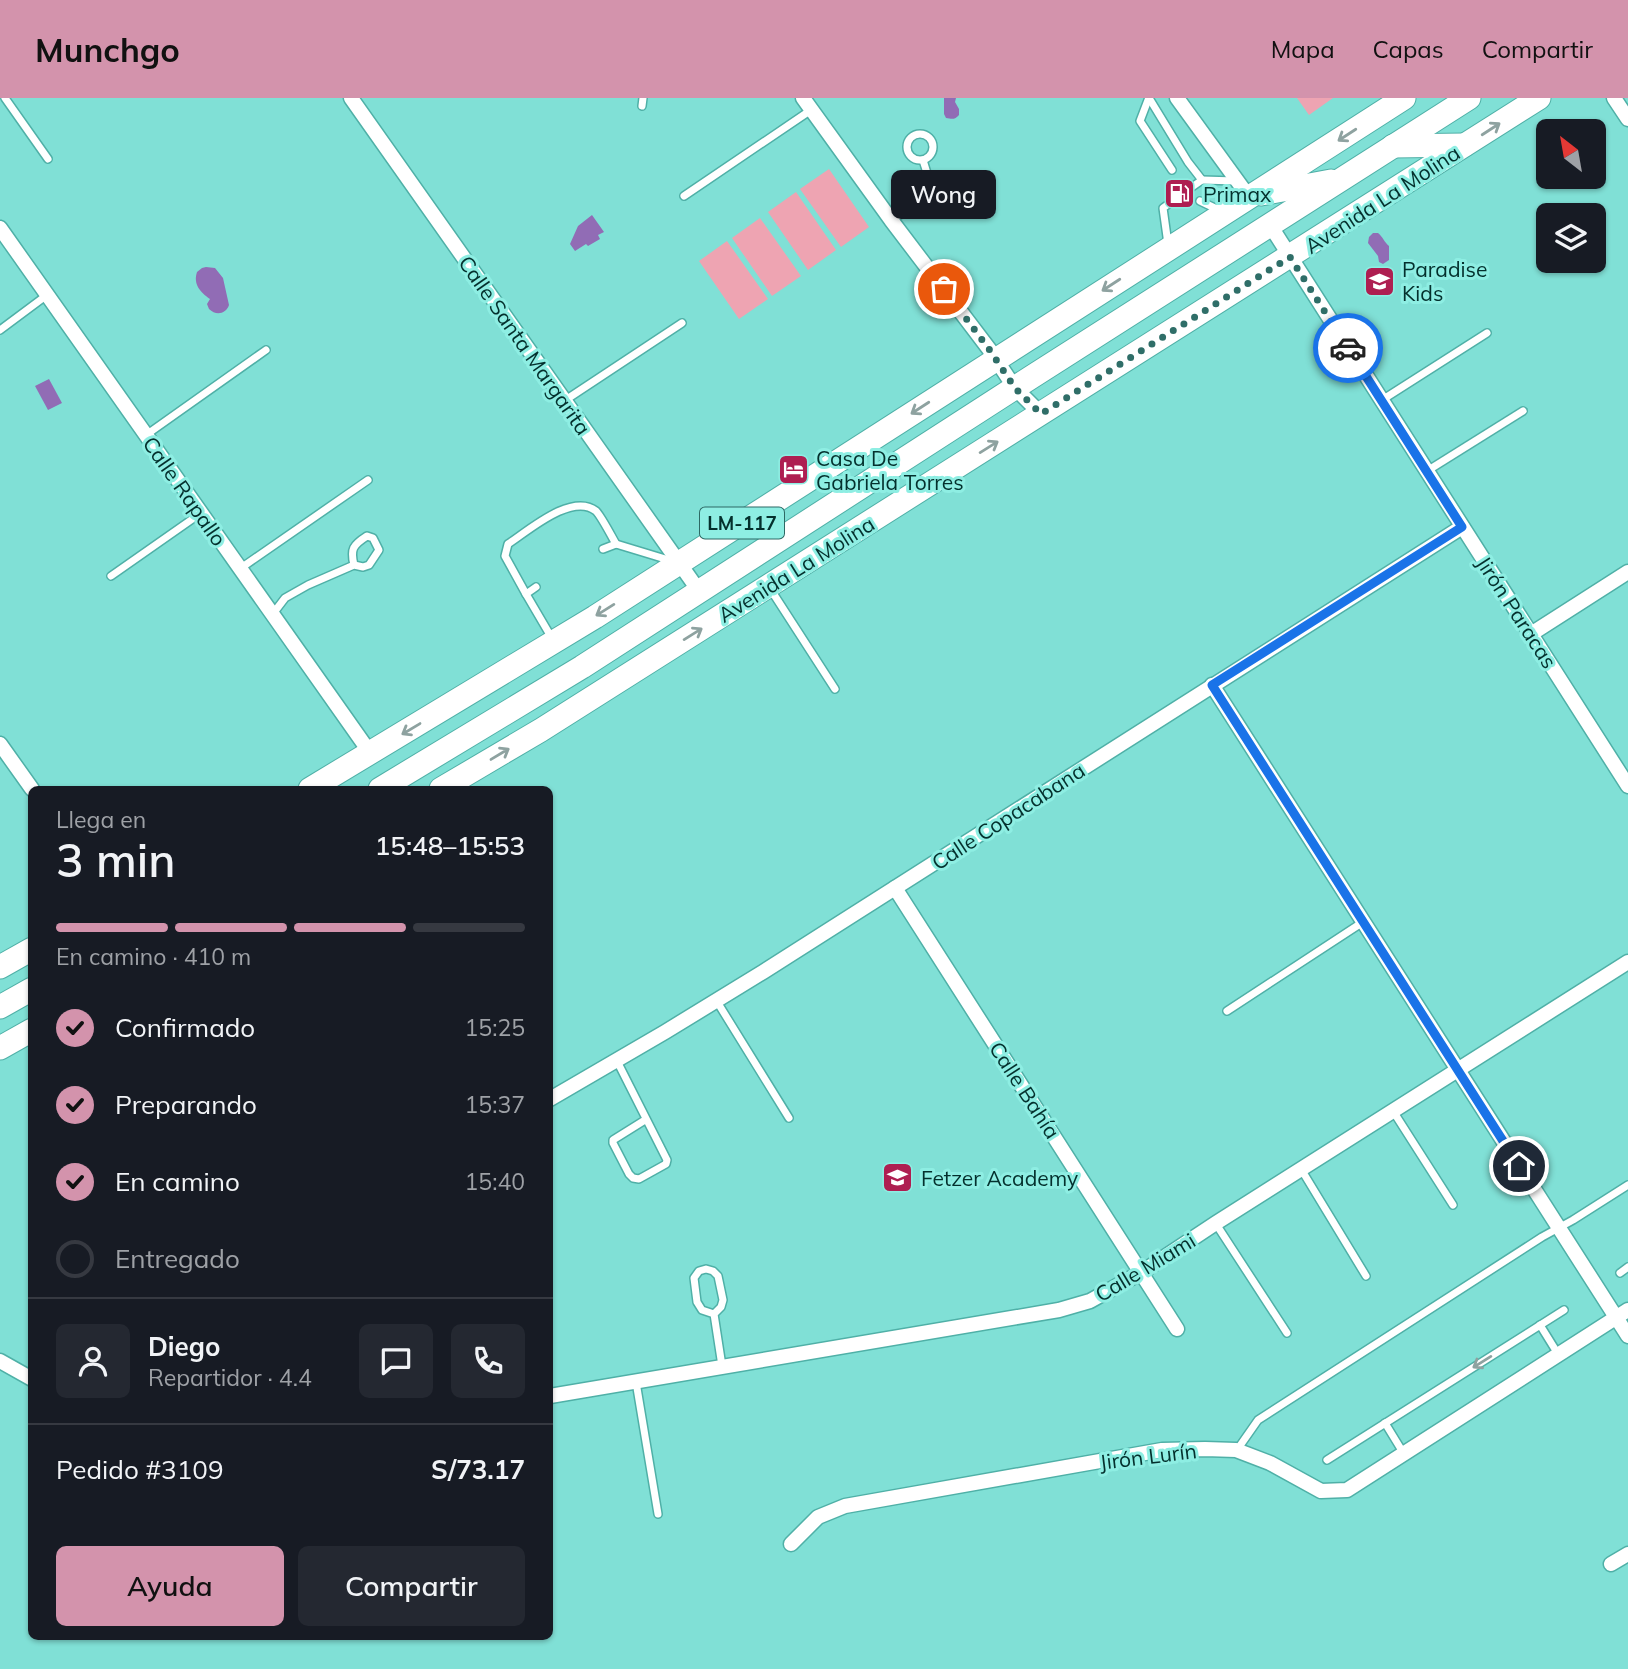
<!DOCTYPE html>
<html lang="es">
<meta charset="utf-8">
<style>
:root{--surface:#171b24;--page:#242831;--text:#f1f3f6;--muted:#9ea1a6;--line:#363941;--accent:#d393ac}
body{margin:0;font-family:Mulish,sans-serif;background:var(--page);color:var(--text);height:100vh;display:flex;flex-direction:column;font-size:26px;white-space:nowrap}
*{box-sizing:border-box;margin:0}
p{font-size:23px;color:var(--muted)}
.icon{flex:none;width:38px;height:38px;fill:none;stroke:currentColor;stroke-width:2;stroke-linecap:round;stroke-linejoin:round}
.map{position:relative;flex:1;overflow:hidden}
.drawer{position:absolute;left:28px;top:688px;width:525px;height:854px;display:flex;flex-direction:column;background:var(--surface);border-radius:10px;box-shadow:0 2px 5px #0004}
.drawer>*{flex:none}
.needle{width:46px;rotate:329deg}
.tools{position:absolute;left:1536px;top:21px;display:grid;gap:14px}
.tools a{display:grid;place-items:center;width:70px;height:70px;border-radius:10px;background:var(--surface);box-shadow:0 2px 5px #0004;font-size:35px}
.pin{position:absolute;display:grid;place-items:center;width:60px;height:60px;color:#fff;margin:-30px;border:4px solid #fff;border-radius:50%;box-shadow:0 2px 7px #0007}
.courier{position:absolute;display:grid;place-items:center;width:70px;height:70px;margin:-35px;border:5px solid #1a73e8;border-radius:50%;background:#fff;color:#222;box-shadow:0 2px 9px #0007}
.bubble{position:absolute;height:49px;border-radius:10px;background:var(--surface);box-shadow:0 2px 5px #0004;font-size:23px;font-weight:600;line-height:49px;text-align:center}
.headline em{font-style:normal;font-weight:600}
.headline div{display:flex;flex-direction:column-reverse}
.headline{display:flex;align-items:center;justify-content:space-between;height:119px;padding:0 28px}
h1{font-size:46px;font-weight:600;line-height:52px}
.bar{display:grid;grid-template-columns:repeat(4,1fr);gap:10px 7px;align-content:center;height:84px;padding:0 28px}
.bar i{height:9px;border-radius:5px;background:var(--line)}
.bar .current{background:var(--accent)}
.bar p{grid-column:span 4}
.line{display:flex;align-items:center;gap:18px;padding:0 28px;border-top:2px solid var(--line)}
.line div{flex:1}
.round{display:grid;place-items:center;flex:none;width:74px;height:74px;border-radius:10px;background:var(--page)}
ol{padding:0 28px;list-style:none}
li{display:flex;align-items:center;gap:21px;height:77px}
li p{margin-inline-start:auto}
li .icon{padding:7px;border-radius:50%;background:var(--accent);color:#111;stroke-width:4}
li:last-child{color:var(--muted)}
li i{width:38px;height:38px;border:4px solid var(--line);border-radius:50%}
.action{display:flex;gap:14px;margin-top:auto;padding:14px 28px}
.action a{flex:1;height:80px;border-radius:10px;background:var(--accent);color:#111;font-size:28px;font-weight:600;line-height:80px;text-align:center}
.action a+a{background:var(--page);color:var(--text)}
header{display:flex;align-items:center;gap:42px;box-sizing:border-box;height:98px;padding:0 35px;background:var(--accent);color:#111}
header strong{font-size:33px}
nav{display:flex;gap:38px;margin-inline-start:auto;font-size:24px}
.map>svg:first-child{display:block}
</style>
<header>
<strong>Munchgo</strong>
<nav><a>Mapa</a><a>Capas</a><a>Compartir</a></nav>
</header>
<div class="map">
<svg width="1628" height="1571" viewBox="0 0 1628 1571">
<rect width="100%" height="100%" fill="#80e0d6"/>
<!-- green -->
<g fill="#eea4b2">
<path d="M1297,0H1333L1309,17Z"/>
<path d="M829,71L869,129L841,149L800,91Z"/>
<path d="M796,94L836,152L808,172L768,114Z"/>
<path d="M760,120L801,178L772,198L732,140Z"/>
<path d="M727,143L768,201L739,221L699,163Z"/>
</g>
<!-- water -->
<g fill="#916cb5">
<path d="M944,0H956L955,4L959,11V17C955,22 952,21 946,20L944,16Z"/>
<path d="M592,117L604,134L598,137L600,141L588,148L586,146L575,153L570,146L578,128Z"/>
<path d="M1373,135H1378C1383,139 1384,144 1389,148V162L1383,166L1379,164L1378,158L1368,145L1369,139Z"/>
<path d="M206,169L215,170L223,180L229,207C226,216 216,218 209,211L207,206L210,201C200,194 193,186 197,174L202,170Z"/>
<path d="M49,281L62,305L48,312L35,288Z"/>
</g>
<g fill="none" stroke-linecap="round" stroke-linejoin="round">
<defs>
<g id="lane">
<path d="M5,0L48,61"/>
<path d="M1149,0L1188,64L1202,82L1192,89"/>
<path d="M1148,2L1140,23L1172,72"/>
<path d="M642,8L643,0"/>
<circle cx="920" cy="49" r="13"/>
<path d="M1202,82L1236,83"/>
<path d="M684,98L811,12"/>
<path d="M1200,103L1221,113"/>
<path d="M891,122C904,114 932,102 929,84C928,77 925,69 923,62"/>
<path d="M1168,146L1163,110L1170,105"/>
<path d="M0,232L47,197"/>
<path d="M1382,302L1487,235"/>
<path d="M564,303L682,225"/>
<path d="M146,337L266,252"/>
<path d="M1427,373L1523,313"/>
<path d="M603,451L616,446L672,463"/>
<path d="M241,470L368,382"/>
<path d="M111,478L201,415"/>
<path d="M536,489L526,496L553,542"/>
<path d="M771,492L835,591"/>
<path d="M526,496L505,458L508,446C528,433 572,394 596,413C601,418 612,439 616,446"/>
<path d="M272,517L285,500L308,487L354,467L363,469L369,467L379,452L373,440L367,438C353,447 350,451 354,467"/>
<path d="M716,902L789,1020"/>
<path d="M1227,913L1363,824"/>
<path d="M617,963L667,1062L666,1066L639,1081L633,1080L629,1076L613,1045V1042L645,1022"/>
<path d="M1393,1013L1453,1107"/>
<path d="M1301,1071L1366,1178"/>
<path d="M1216,1126L1287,1235"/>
<path d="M1620,1175L1628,1169"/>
<path d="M714,1216L702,1212L697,1204L694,1180L699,1173L706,1171L713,1173L718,1178L723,1202L721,1209L714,1216L722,1268"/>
<path d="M1540,1227L1558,1256"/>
<path d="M636,1284L658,1416"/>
<path d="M1385,1325L1404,1356"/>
<path d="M1237,1352L1258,1322L1542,1139L1573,1122L1628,1087"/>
<path d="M1327,1362L1564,1212"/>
</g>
<g id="street">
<path d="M351,0L699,493"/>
<path d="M803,0L891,122L989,251L1015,290L1041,316"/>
<path d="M1177,0L1249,99"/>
<path d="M1614,0L1628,21"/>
<path d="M1270,127L1628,688"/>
<path d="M0,130L371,656"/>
<path d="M1531,536L1628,474"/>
<path d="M1212,587L1628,1238"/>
<path d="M0,646L32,691"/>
<path d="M895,790L1177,1231"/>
<path d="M550,1001L665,934L763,874L1462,429"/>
<path d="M0,1263L32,1281"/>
<path d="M550,1298L1059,1212L1090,1203L1142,1174L1216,1125L1628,864"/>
<path d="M791,1446L818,1419L845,1408L1162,1352L1205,1351L1236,1352L1270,1365L1321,1393L1347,1392L1628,1212"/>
<path d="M1611,1466L1628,1456"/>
</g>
<g id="primary">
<path d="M1393,48L1464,47"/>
<path d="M1261,96L1331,83"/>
<path d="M310,691L595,519L1404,0"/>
<path d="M380,691L582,569L1030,280L1469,0"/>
<path d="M441,691L541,632L1539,0"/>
<path d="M0,869L32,851"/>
<path d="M0,909L32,891"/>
<path d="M0,950L32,932"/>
</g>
</defs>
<!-- lane casing -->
<use href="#lane" stroke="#4fb0a7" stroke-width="10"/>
<!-- street casing -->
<use href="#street" stroke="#4fb0a7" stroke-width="17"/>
<!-- primary casing -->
<use href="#primary" stroke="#4fb0a7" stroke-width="25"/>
<!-- lane -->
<use href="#lane" stroke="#fff" stroke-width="7"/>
<!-- street -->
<use href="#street" stroke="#fff" stroke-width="14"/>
<!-- primary -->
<use href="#primary" stroke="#fff" stroke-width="23"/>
</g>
<!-- one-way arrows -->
<defs><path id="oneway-shaft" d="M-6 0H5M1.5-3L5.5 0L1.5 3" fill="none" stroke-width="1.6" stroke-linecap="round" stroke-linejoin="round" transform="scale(1.75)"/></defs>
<g stroke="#8ea2a0">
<use href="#oneway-shaft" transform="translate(1491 31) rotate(-33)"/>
<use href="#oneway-shaft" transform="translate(1347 37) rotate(147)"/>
<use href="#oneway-shaft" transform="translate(1111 187) rotate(147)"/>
<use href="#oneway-shaft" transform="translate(920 310) rotate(147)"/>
<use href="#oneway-shaft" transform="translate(989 349) rotate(-32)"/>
<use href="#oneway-shaft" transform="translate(605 512) rotate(148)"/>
<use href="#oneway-shaft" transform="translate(693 536) rotate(-32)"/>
<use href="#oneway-shaft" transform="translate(411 631) rotate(149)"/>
<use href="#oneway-shaft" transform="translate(500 656) rotate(-31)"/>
<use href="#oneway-shaft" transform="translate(1482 1264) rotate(148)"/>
</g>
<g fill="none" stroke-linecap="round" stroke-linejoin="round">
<!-- done -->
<path stroke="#2f6e68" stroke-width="7" stroke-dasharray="0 12.6" d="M944,191L989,251L1015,290L1041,316L1290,159L1348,250"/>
<!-- route -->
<path stroke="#1a73e8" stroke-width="9" d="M1348,250L1462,429L1212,587L1519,1068"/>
</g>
<!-- icons -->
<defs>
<symbol id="fuel-square" viewBox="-11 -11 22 22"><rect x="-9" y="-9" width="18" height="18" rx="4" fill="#ae1e51" stroke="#8eeee3"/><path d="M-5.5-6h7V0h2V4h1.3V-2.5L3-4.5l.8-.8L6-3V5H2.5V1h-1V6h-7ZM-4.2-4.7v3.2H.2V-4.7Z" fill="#fff"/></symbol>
<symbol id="school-square" viewBox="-11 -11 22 22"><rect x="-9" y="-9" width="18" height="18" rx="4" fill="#ae1e51" stroke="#8eeee3"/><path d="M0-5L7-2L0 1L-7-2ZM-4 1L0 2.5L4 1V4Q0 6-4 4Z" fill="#fff"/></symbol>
<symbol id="hotel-square" viewBox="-11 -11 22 22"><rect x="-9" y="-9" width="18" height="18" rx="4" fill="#ae1e51" stroke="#8eeee3"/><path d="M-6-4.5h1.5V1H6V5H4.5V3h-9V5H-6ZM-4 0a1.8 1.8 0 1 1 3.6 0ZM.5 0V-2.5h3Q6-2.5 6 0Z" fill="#fff"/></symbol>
</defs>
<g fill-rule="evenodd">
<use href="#fuel-square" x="1162" y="78" width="35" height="35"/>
<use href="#school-square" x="1362" y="166" width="35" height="35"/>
<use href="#hotel-square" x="776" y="354" width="35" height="35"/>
<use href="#school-square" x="880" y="1062" width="35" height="35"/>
</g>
<g text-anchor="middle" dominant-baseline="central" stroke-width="6" stroke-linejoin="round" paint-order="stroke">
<!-- shield labels -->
<rect fill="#8eeee3" stroke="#2d6964" stroke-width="2" x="700" y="409.5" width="84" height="31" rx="5"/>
<g font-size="19" font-weight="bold" fill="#04302d">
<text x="742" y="425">LM-117</text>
</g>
<!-- poi labels -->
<g font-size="21" fill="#04302d" stroke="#8eeee3" text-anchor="start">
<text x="1203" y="96">Primax</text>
<text x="1402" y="171">Paradise<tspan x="1402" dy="24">Kids</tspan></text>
<text x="816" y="360">Casa De<tspan x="816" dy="24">Gabriela Torres</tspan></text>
<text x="921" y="1080">Fetzer Academy</text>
</g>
<!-- street labels -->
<g font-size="21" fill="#04302d" stroke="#8eeee3">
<text transform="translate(1382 101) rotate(-33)">Avenida La Molina</text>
<text transform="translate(525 247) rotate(55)">Calle Santa Margarita</text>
<text transform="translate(185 393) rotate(55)">Calle Rapallo</text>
<text transform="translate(796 471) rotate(-32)">Avenida La Molina</text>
<text transform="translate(1517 514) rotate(57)">Jirón Paracas</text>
<text transform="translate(1008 718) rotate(-33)">Calle Copacabana</text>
<text transform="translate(1025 992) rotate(57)">Calle Bahía</text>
<text transform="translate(1145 1169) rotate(-31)">Calle Miami</text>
<text transform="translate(1148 1358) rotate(-7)">Jirón Lurín</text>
</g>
</g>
</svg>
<div class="tools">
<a><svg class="needle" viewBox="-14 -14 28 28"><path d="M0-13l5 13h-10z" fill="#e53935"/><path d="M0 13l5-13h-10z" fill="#9ea1a6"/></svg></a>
<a><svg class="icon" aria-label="layers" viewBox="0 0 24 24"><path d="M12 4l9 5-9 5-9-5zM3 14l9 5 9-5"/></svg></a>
</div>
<div class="pin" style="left:944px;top:191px;background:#ea580c"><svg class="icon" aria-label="bag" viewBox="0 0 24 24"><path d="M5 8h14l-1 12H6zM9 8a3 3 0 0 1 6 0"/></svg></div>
<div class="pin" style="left:1519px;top:1068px;background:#1f2937"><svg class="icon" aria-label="home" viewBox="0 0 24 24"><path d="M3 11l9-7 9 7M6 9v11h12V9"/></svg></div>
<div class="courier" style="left:1348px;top:250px"><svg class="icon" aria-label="car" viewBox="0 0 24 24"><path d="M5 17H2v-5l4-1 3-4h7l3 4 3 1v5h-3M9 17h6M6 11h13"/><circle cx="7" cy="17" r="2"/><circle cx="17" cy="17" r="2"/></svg></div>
<div class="bubble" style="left:891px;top:72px;width:105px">Wong</div>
<section class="drawer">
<div class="headline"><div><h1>3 min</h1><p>Llega en</p></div><em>15:48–15:53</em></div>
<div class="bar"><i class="current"></i><i class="current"></i><i class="current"></i><i></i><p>En camino · 410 m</p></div>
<ol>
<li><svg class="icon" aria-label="check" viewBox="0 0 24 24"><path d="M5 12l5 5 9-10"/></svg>Confirmado<p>15:25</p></li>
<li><svg class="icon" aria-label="check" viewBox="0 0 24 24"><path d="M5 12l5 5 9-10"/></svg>Preparando<p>15:37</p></li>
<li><svg class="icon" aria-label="check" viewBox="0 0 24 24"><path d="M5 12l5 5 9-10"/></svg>En camino<p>15:40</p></li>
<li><i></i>Entregado</li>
</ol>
<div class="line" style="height:126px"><a class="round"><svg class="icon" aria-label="person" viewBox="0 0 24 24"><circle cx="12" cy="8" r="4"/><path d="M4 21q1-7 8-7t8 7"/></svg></a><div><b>Diego</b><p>Repartidor · 4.4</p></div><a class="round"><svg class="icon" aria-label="chat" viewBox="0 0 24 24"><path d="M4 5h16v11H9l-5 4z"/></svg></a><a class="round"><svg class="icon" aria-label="phone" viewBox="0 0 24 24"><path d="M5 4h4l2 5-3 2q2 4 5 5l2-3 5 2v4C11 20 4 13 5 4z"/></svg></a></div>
<div class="line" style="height:91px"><div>Pedido #3109</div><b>S/73.17</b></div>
<div class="action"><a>Ayuda</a><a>Compartir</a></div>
</section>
</div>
